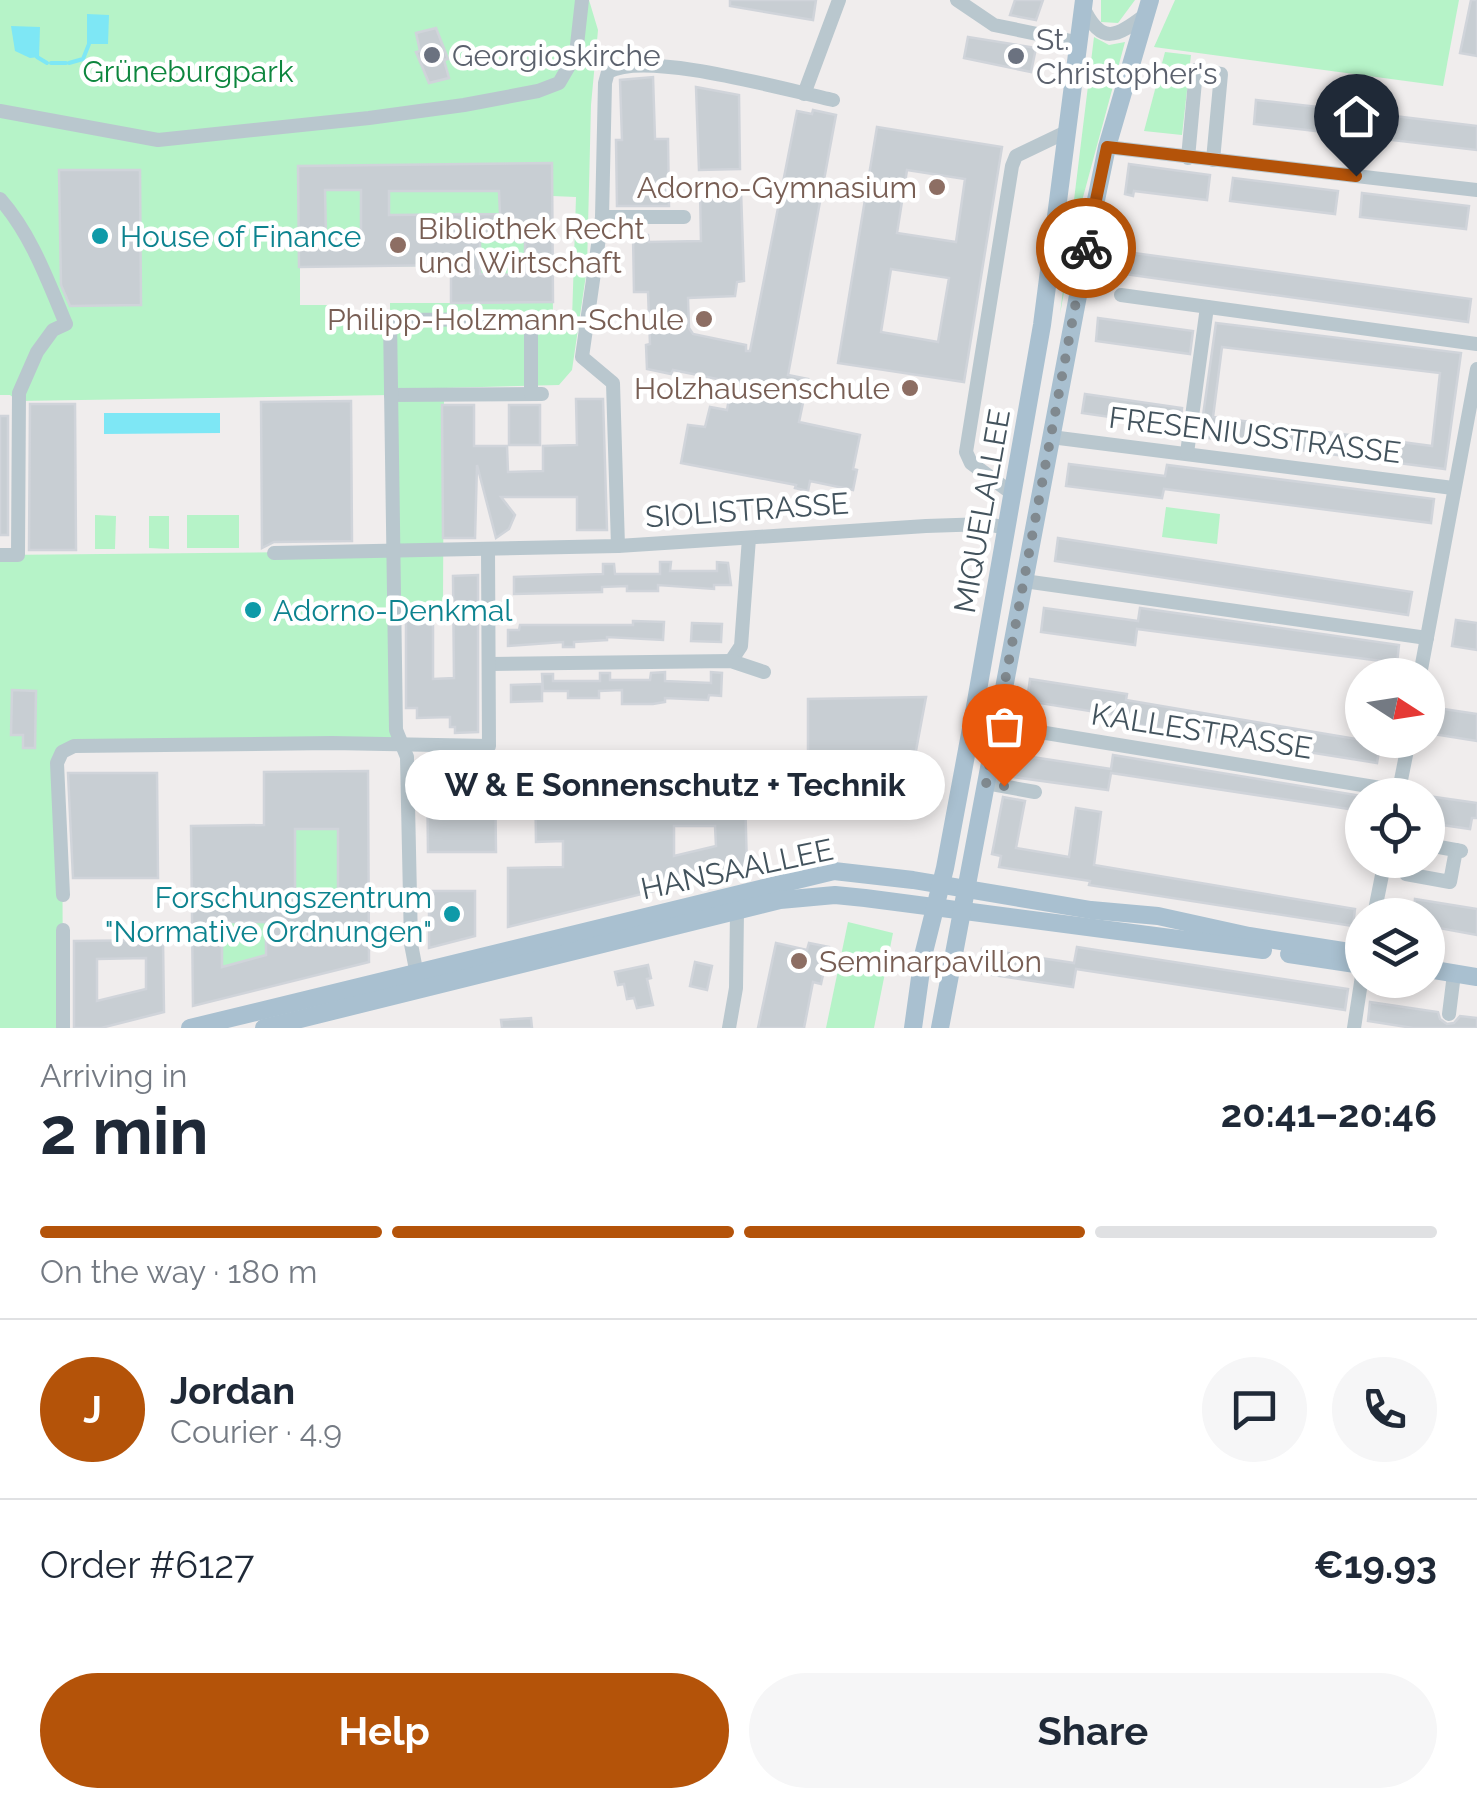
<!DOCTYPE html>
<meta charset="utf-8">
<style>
:root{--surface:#fff;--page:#f6f6f7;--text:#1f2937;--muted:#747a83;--line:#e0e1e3;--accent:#b45309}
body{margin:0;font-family:Raleway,sans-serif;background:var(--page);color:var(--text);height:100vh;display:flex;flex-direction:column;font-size:38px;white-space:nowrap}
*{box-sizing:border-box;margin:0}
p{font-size:32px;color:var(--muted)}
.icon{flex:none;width:55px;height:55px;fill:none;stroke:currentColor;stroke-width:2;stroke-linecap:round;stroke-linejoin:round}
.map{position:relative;height:1028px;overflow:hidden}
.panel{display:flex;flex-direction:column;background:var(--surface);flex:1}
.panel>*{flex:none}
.needle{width:65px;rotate:102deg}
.tools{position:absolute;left:1345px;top:658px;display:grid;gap:20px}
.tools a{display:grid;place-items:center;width:100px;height:100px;border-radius:50%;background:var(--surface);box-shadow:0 5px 15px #0003;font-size:50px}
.pin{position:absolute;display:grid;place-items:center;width:85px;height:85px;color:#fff;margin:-102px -42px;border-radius:50% 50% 50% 0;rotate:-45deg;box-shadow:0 0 10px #0007}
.pin .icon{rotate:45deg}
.courier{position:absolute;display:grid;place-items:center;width:100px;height:100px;margin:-50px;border:8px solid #b45309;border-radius:50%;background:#fff;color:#222;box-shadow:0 2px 12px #0007}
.bubble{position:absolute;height:70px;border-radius:35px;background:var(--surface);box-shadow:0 5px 15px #0003;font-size:32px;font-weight:700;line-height:70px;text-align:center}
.overview em{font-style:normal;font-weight:700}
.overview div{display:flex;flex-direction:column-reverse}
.overview{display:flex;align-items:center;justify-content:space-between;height:170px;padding:0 40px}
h1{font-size:65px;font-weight:700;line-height:75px}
.bar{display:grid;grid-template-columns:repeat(4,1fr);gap:15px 10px;align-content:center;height:120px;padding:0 40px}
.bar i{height:12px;border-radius:8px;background:var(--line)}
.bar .current{background:var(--accent)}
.bar p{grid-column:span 4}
.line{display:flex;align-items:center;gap:25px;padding:0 40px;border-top:2px solid var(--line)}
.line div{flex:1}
.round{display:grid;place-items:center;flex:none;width:105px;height:105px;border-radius:52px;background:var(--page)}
.action{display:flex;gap:20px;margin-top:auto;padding:20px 40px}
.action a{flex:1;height:115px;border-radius:60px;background:var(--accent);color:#fff;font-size:40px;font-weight:700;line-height:115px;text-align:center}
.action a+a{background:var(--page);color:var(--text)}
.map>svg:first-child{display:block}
</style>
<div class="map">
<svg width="1477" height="1028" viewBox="0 0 1477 1028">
<rect width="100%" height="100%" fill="#f0eded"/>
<!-- green -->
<g fill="#b6f3c8" fill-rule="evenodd">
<path d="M0,0H589L598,30L591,105L587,268L572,370L559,385L444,388L443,602L395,603L396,744L62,752L63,1028H0V555L393,551L390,395L18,401L10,395H0ZM552,196L576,197L572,319H553ZM451,266V303H390V313H337V305H300V267Z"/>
<path d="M1101,0H1135L1118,23L1101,22Z"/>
<path d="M1175,0H1459L1443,86L1154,47Z"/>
<path d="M1094,37L1109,45L1125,42L1079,212L1060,314Z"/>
<path d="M1165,52L1191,55L1182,135L1144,131Z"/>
<path d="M1166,507L1220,514L1217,544L1162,537Z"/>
<path d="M95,515L116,516L115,549H95Z"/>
<rect x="187" y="515" width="52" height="33"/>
<path d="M149,516H169V549L149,548Z"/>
<rect x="295" y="829" width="43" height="63"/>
<path d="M222,922H266V955L222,967Z"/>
<path d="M848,922L893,933L874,1028H826Z"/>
</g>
<!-- water -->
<g fill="#7ee7f5">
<path d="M87,14L109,15L108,44H87Z"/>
<path d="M11,26L40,27L39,57L30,58L15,51Z"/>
<path d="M104,413H220V433L104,434Z"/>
</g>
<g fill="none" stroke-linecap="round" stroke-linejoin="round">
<!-- stream -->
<g stroke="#7ee7f5" stroke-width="4">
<path d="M37,57L47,63"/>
<path d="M51,63H66"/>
<path d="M69,63L83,59L89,44"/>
</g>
</g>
<!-- building -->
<g fill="#c8ced3" stroke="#d0d4da" stroke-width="2.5" fill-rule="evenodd">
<path d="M730,0H816L813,20L730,6Z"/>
<path d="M1015,0H1043L1036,20L1010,15Z"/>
<path d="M1471,0H1477V56L1460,53Z"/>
<path d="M436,28L448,59L444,60L449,78L429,83L416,52L420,51L416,33Z"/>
<path d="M968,37L1036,48L1031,72L964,58Z"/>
<path d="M653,77L655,139H668L669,206H617L616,140H622L620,80Z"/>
<path d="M696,87L739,95L740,169L699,170Z"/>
<path d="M1256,100L1363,112L1360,136L1254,124Z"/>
<path d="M813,110L836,115L788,375L808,379L799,422L860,435L853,469L857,470L853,490L810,481L808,491L795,488L796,485L681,463L688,425L705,427L710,407L727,410L732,382L673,370L671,374L647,369L646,345L650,344L648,292H634L633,235H648L649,242L701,241L700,191L741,190L744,281L737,282L735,296L688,298L689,328L693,334L746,345V351H750L797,111L812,114Z"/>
<path d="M1386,115L1477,126V150L1383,139Z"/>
<path d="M877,127L1002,147L964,382L838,363ZM907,170L965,179L956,242L897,233ZM891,269L949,278L938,342L881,332Z"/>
<path d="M552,163L553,302L451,303V265L299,267L298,166ZM325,190H361V236L326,237ZM389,191H499L500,214L389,215ZM480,240H525V275L480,274Z"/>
<path d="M1129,164L1210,175L1207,200L1134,191L1133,196L1125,194Z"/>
<path d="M59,170H140L141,305L70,306L61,285Z"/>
<path d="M1233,178L1338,191L1335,214L1230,201Z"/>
<path d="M1362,193L1469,206L1466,229L1360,217Z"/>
<path d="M1112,250L1471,299L1468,322L1110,272Z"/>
<path d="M1098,318L1193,331L1190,354L1096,341Z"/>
<path d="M1216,323L1461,353L1445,469L1200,437ZM1222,347L1440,373L1432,446L1213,417Z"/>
<path d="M1085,394L1182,408L1180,427L1082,413Z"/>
<path d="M576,399H603L607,530H577V497H501L515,515L509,529L496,538L477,465L475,538H443L442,405H474V446H507L508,472L543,471V446L577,445Z"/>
<path d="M351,401L352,541L274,542L262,548L261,402Z"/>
<path d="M30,404H75L76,550H29Z"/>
<rect x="509" y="405" width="31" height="40"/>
<rect x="0" y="416" width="8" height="119"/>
<path d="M1069,464L1165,476L1167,465L1434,499L1431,523L1164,489L1162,498L1066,486Z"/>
<path d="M1058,538L1412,592L1408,615L1055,561Z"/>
<path d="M660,562H671L670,571H717V562L728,563L731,585H714V589L658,585V591H627V586L602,587V592L514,594V577L603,574V564H614L615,574H660Z"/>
<path d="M478,575V732L455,733V727H450V717L417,718V708H406V609H433V679L454,678L453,576Z"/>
<path d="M1044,608L1138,621L1140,608L1399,645L1397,663L1137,629L1135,645L1041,632Z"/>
<path d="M1456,620L1477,623V650L1452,646Z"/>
<path d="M633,621L664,622L663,640L607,637V640L574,642V647H563V642L508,646V630H519L520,625H633Z"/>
<path d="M692,623L722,624L721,642L691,641Z"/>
<path d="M665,672V681L711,683V672L722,673L721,696L709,695L708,700L665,698V702L653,704H622V690L599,691V698H568V691H543L542,674H553V681H600V673H610V680H650L651,673Z"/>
<path d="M1030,679L1127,694L1126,700L1362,740H1381L1377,763L1133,724L1134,718L1027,701Z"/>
<path d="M542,684V701L511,702V685Z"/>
<path d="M12,690L36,691L35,748H23V735H11Z"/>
<path d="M926,697L915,756L808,758V699Z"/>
<path d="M1437,708L1477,714V741L1433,734Z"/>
<path d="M1019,755L1111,769L1113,755L1173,765L1362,796V811L1111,773L1108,790L1006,776L1009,764L1017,766Z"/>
<path d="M611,768H624L625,796L745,795L747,868L508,927V868L563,867V841L536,842L535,770ZM674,826H715L716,846L674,856Z"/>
<path d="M458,770H495L496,852H428L427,771Z"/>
<path d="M368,771L369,962L193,1006L191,826L264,825V772ZM295,829H338V892H295ZM222,922H266V955L222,967Z"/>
<path d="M68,773H157L158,878H73Z"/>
<path d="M1428,796L1477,803V818H1472L1470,829L1428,823Z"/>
<path d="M1003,797L1025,801L1016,848L1069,857L1076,808L1101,812L1094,865L1355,909L1353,926L1089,885L1090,881L999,867L1001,856L992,854Z"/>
<path d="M429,891H475V936L429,948Z"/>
<path d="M1415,899L1477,909V935L1428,926V915H1413Z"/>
<path d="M163,940L164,1012L101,1028H74V941ZM146,958V989L97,1001V959Z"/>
<path d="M776,943L807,950L809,943L829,947L821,984L813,982L804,1028H758Z"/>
<path d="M1077,947L1348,989L1345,1010L1076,969L1073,987L979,973L982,949L1074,963Z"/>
<path d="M695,962L712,966L707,990L690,986Z"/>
<path d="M648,965L651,978L647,979L653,1005L637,1008L634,998L627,999L624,984L618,985L615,972Z"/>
<path d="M1370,1002L1438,1012L1440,1019L1447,1024L1454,1023L1460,1016L1477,1018V1028H1413L1368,1021Z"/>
<path d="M531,1018L532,1028H502L501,1020Z"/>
</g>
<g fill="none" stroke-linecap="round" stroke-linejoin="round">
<!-- minor -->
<g stroke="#b9c7ce" stroke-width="14">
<path d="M957,0L994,25L1076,42"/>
<path d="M1083,7C1101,46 1117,37 1145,15"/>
<path d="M804,94L839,0"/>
<path d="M0,111L158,140L369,118L464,105L538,91L559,83L576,54L582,0"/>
<path d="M1107,147L1477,190"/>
<path d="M1188,158L1196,70L1221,74L1213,160"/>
<path d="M0,199C31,234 48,281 66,324L53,330L37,352L19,393L18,555H0"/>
<path d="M602,217H684"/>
<path d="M1121,295L1477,344"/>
<path d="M391,395L542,394"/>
<path d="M1051,437L1453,488"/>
<path d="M1187,453L1207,307"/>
<path d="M1013,494L971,463L966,452L1012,166L1016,156L1064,133"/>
<path d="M618,546L613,383L582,357L602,217L605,83L608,72C646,50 786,90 833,100"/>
<path d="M274,553L618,546L926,526L986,524L1008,528"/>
<path d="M1024,581L1427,638"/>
<path d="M731,661L741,646L749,538"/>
<path d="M490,664L731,661L764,672"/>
<path d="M1420,675L1477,369"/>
<path d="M997,725L1399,791"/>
<path d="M986,783L1035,792"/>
<path d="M1398,795L1409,740"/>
<path d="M1428,845L1461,851"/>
<path d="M1406,874L1450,882L1456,850"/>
<path d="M63,895L57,763L62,752L74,746L332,743L489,746L488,549"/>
<path d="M1374,915L1385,860"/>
<path d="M418,980L411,944L407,757L396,730L390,320L531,319V394"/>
<path d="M1449,1014L1454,974"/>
<path d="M63,1028V930"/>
<path d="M729,1028L736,988L737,911"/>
<path d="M1354,1028L1362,976"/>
</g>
<!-- major -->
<g stroke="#a9c0d0" stroke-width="18">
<path d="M1289,954L1362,965"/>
<path d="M1428,969L1477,977"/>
<path d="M190,1028L834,871L913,880L1091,910L1158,916L1249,936L1362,954"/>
<path d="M264,1028L780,900L835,895L865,898L1263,950"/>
<path d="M913,1028L923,956L945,868L975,707L1042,325L1084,0"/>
<path d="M940,1028L1096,200L1107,147L1150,0"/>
</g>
</g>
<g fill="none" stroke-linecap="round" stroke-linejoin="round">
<!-- done -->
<path stroke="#80898f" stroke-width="10" stroke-dasharray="0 18" d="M1004,786L986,783L1086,248"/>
<!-- route -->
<path stroke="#b45309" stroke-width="12" d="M1086,248L1107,147L1356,176"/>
</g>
<!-- markers -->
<g fill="#6b7280" stroke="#fff" stroke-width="4">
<circle cx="432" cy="55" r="10"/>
<circle cx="1016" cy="56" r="10"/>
</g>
<g fill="#8d6e63" stroke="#fff" stroke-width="4">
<circle cx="937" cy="187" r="10"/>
<circle cx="398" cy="245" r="10"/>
<circle cx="704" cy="319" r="10"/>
<circle cx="910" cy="388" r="10"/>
<circle cx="799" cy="961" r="10"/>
</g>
<g fill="#0f9aa8" stroke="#fff" stroke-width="4">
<circle cx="100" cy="236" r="10"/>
<circle cx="253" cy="610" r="10"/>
<circle cx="452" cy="914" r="10"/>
</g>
<g text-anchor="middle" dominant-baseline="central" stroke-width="9" stroke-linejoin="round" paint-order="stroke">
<!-- worship labels -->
<g font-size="30" fill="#5b616d" stroke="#fff" text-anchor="start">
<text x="1036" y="39">St.<tspan x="1036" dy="34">Christopher's</tspan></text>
<text x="452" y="55">Georgioskirche</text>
</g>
<!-- park labels -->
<g font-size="30" fill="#0d863e" stroke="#fff">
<text x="188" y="71">Grüneburgpark</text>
</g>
<!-- education labels -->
<g font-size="30" fill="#785e54" stroke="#fff" text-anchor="end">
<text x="917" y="187">Adorno-Gymnasium</text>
<text x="418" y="228" text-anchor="start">Bibliothek Recht<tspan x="418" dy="34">und Wirtschaft</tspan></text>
<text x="684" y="319">Philipp-Holzmann-Schule</text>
<text x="890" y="388">Holzhausenschule</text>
<text x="819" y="961" text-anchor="start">Seminarpavillon</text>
</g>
<!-- culture labels -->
<g font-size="30" fill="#0d838f" stroke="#fff" text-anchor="start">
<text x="120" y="236">House of Finance</text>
<text x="273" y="610">Adorno-Denkmal</text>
<text x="432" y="897" text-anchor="end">Forschungszentrum<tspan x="432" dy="34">"Normative Ordnungen"</tspan></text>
</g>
<!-- street labels -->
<g font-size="30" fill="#43535d" stroke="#fff">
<text transform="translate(1255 435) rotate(7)">FRESENIUSSTRASSE</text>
<text transform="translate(747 510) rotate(-4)">SIOLISTRASSE</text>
<text transform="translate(982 511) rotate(-80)">MIQUELALLEE</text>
<text transform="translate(1202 731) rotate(9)">KALLESTRASSE</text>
<text transform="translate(737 869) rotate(-12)">HANSAALLEE</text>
</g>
</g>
</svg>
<div class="tools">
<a><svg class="needle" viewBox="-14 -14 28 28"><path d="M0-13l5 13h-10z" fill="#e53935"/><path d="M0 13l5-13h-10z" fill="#747a83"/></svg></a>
<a><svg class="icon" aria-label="locate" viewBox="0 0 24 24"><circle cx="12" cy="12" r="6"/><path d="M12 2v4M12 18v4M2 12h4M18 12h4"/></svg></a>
<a><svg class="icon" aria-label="layers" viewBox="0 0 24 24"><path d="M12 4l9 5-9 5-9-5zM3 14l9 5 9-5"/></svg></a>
</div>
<div class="pin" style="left:1004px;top:786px;background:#ea580c"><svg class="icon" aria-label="bag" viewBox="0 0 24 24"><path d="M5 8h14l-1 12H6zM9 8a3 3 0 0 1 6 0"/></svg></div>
<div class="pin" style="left:1356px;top:176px;background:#1f2937"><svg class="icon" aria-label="home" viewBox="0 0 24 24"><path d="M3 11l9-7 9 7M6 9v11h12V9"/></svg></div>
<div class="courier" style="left:1086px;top:248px"><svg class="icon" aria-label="bike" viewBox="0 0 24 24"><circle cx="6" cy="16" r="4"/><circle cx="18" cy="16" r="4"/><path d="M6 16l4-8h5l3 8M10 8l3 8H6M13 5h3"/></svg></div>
<div class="bubble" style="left:405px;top:750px;width:540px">W &amp; E Sonnenschutz + Technik</div>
</div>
<section class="panel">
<div class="overview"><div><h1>2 min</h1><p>Arriving in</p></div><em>20:41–20:46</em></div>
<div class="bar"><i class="current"></i><i class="current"></i><i class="current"></i><i></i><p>On the way · 180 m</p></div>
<div class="line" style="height:180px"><b class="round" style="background:var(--accent);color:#fff">J</b><div><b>Jordan</b><p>Courier · 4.9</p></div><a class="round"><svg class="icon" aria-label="chat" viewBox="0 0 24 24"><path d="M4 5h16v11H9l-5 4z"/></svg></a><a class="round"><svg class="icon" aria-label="phone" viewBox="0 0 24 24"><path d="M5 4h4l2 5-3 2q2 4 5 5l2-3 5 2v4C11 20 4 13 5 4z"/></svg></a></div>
<div class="line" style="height:130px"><div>Order #6127</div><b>€19.93</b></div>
<div class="action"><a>Help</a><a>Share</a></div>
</section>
